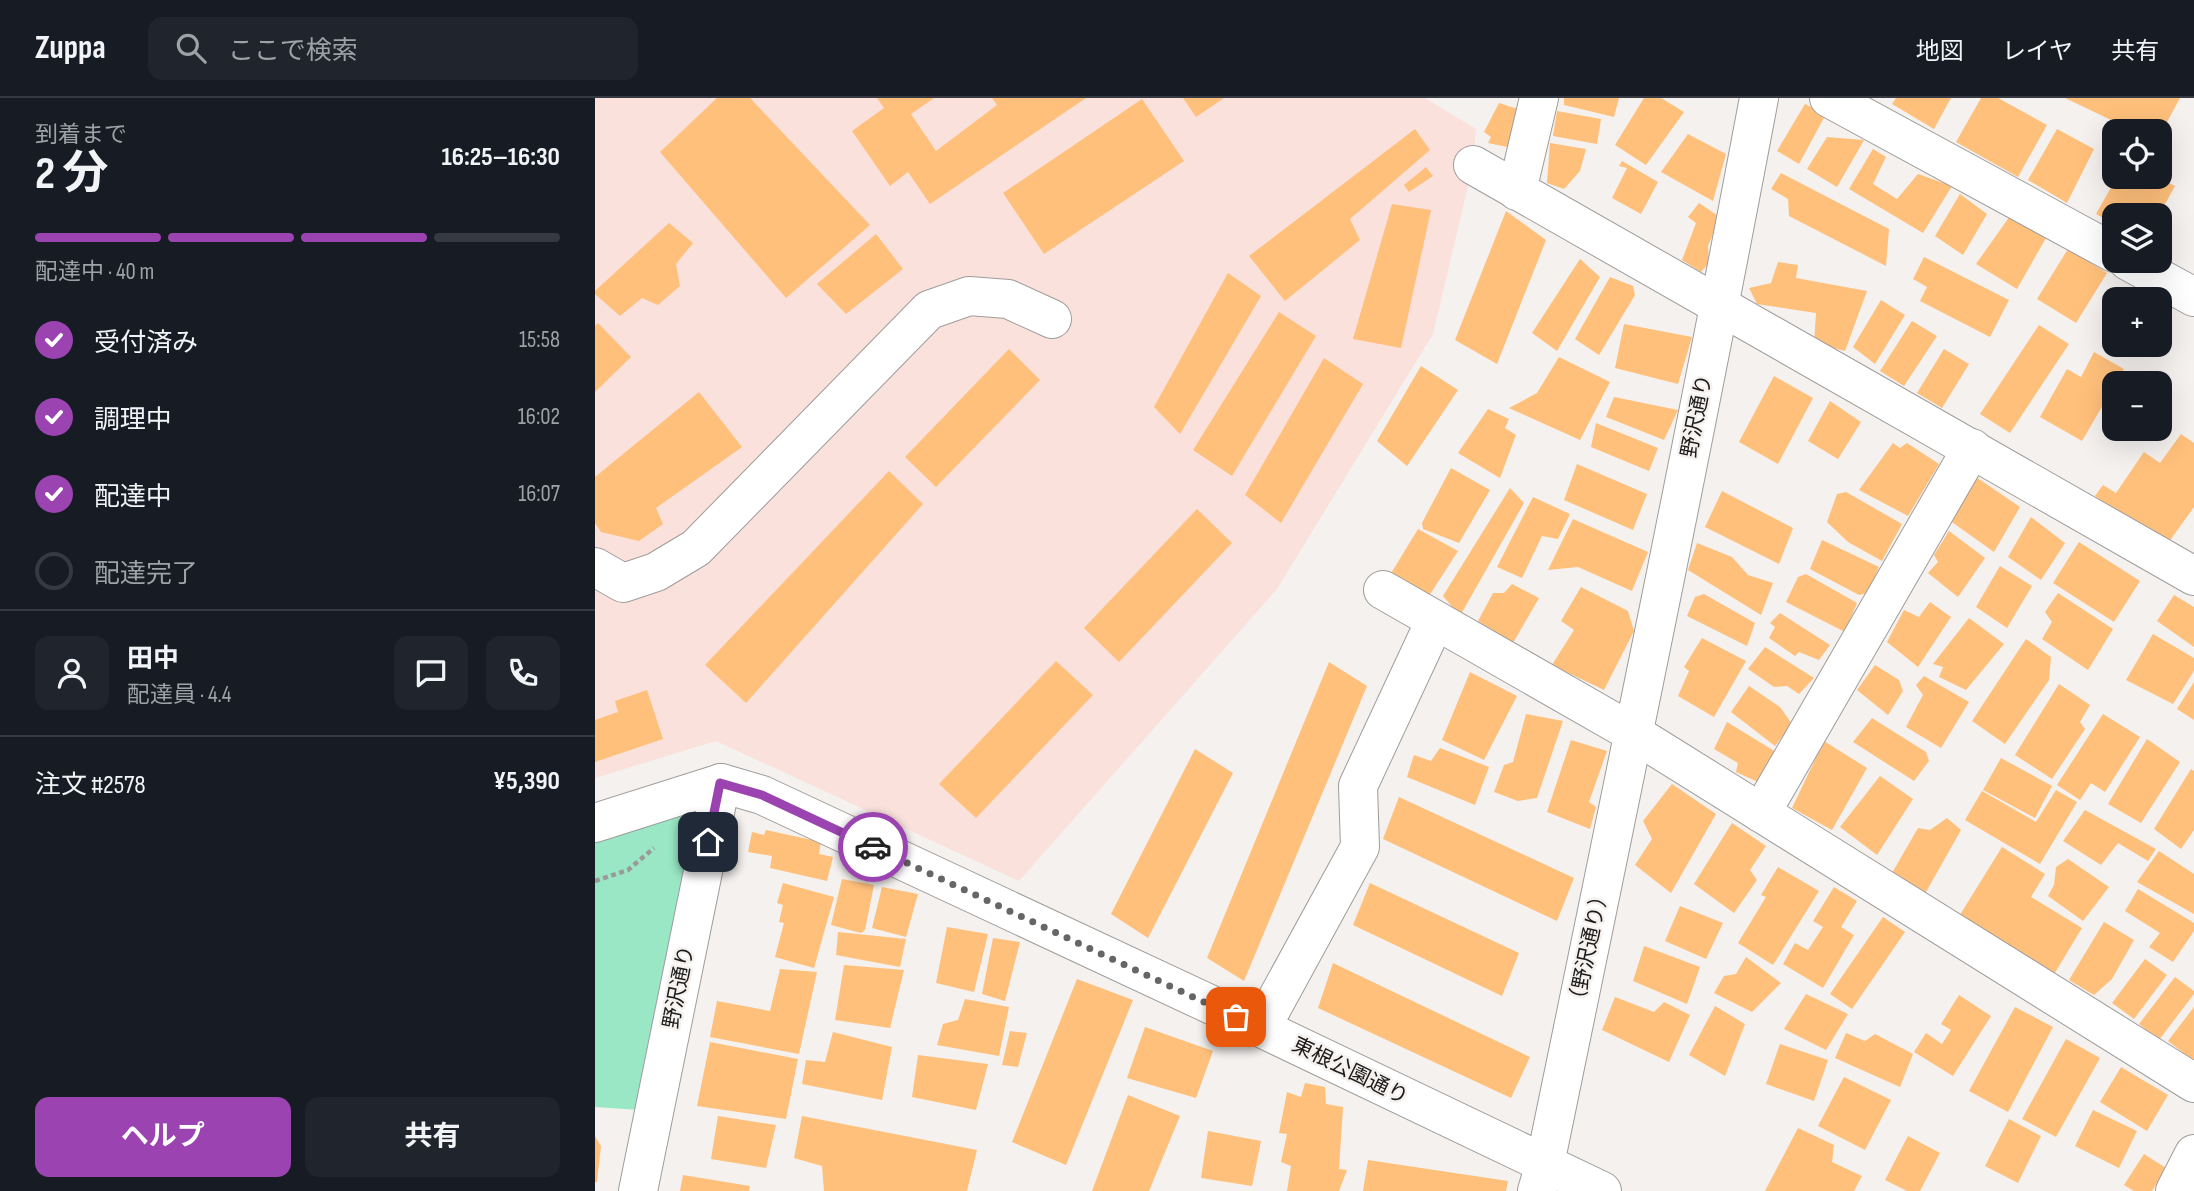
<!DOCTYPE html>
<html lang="ja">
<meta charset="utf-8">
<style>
:root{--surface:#171b24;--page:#20242c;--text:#f1f3f6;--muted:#9ea1a6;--line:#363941;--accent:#9b44b1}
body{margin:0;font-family:"Sofia Sans Condensed","Noto Sans JP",sans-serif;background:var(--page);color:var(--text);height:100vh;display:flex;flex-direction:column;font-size:26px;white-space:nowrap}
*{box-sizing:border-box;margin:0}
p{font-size:23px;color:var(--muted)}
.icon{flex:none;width:38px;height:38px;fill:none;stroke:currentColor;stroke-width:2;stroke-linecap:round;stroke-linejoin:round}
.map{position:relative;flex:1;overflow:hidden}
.details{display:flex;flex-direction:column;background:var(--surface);width:595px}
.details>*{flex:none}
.tools{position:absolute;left:1507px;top:21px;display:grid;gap:14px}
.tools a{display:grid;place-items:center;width:70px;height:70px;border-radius:14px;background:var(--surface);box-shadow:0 7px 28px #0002;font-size:35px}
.pin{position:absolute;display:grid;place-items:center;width:60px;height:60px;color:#fff;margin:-30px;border-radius:14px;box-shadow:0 4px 10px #0006}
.courier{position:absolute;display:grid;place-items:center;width:70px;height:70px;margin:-35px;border:5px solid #9b44b1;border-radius:50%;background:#fff;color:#222;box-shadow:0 2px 9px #0007}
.overview em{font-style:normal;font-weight:700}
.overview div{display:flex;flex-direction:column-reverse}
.overview{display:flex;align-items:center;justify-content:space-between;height:119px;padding:0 35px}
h1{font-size:46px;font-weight:700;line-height:52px}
.bar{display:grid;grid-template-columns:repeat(4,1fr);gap:10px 7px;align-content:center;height:84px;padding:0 35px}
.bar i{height:9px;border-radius:5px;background:var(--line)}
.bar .on{background:var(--accent)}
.bar p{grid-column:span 4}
.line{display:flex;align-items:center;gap:18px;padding:0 35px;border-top:2px solid var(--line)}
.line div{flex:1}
.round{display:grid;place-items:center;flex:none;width:74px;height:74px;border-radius:14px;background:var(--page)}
ol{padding:0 35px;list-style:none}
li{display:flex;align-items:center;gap:21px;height:77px}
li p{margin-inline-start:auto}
li .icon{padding:7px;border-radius:50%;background:var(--accent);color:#fff;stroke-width:4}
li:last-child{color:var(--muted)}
li i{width:38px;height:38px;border:4px solid var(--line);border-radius:50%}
.primary-button{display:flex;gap:14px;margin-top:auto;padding:14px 35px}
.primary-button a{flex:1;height:80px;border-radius:14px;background:var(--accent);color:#fff;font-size:28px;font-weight:700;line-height:80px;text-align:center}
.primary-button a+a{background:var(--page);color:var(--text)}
header{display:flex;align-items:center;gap:42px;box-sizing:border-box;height:98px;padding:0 35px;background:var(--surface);border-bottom:2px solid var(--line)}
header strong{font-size:33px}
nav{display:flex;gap:38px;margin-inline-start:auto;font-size:24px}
.search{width:490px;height:63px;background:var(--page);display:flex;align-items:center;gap:18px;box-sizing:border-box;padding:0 24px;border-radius:14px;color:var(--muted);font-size:26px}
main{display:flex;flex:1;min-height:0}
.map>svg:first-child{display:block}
</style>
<header>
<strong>Zuppa</strong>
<div class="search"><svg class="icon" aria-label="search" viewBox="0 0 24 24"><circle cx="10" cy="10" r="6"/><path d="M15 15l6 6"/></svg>ここで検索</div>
<nav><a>地図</a><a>レイヤ</a><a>共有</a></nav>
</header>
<main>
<section class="details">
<div class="overview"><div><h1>2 分</h1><p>到着まで</p></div><em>16:25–16:30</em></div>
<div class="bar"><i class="on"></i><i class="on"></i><i class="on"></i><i></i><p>配達中 · 40 m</p></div>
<ol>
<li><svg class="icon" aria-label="check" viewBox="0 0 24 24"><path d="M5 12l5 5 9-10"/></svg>受付済み<p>15:58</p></li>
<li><svg class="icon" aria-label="check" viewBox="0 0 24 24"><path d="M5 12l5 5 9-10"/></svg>調理中<p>16:02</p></li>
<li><svg class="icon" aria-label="check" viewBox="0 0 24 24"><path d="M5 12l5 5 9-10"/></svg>配達中<p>16:07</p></li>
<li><i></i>配達完了</li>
</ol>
<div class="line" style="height:126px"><a class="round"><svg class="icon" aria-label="person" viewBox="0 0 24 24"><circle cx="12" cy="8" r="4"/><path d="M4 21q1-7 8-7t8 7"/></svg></a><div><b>田中</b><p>配達員 · 4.4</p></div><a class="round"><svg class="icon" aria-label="chat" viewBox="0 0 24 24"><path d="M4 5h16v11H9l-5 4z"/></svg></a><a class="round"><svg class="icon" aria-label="phone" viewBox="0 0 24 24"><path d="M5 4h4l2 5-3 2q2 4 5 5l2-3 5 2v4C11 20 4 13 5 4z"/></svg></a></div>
<div class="line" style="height:91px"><div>注文 #2578</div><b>¥5,390</b></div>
<div class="primary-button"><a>ヘルプ</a><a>共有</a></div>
</section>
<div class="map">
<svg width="1599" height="1093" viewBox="0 0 1599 1093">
<rect width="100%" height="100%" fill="#f4f1ef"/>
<!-- medical -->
<path fill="#fbe1db" d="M0,0H830L881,31L878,67L838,236L682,491L424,783L121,643L0,680Z"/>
<!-- green -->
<path fill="#99e7c4" d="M74,711L97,724L45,1012L0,1009V735Z"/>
<!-- building -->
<g fill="#ffc07b">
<path d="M122,0H155L275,127L191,200L65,54Z"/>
<path d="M282,0H339L316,16L341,53L402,7L397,0H491L335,106L313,74L295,88L257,33L289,10Z"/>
<path d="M588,0H629L601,19Z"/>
<path d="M969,0H1024L1019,19L969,7Z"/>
<path d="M1049,0H1066L1089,14L1051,67L1020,47Z"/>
<path d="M1301,0H1356L1339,31L1297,6Z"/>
<path d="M1386,0H1403L1452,27L1423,79L1361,44Z"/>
<path d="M1470,0H1585L1564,39V33H1539Z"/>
<path d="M547,1L589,63L449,156L408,95Z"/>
<path d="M904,5L926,12L917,50L893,45L896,39L889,34Z"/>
<path d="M1210,6L1231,16L1204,66L1182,53Z"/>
<path d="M962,13L1006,21L1002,46L958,38Z"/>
<path d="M820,31L835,52L755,121L765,142L690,203L654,158Z"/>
<path d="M1462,31L1499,51L1472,105L1433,82Z"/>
<path d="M1093,36L1131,56L1118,103L1066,74Z"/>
<path d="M1232,39L1269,42L1242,89L1212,71Z"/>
<path d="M955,45L991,51L985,73L969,91L952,85Z"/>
<path d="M1278,51L1291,59L1278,86L1302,101L1323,76L1357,88L1328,135L1254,91Z"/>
<path d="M1027,63L1063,84L1046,116L1017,100L1032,70L1024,68Z"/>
<path d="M831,69L838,78L814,94L809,87Z"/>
<path d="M1186,75L1294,131L1291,168L1194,118L1193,101L1176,91Z"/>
<path d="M1522,79H1563L1580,88L1564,117H1519V126L1501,116Z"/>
<path d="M1365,96L1392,116L1368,157L1340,138Z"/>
<path d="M1104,105L1125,119L1113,148L1114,165L1106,174L1087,162L1101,125L1093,119Z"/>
<path d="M797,106L836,112L806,250L758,241Z"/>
<path d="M911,113L951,142L902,266L860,242Z"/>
<path d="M1415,118L1451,140L1422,191L1381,166Z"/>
<path d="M74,125L98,145L81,166L85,188L63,207L47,200L25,218L0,196V193Z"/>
<path d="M281,136L308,171L251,216L222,186Z"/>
<path d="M1473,151L1512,175L1481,225L1442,201Z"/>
<path d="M1329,159L1414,202L1395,239L1325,203L1332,189L1318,181Z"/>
<path d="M985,161L1005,179L962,253L937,235Z"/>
<path d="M1183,164L1203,167L1201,180L1272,193L1250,253L1219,245L1221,215L1162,206L1154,190L1176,185Z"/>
<path d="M633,175L666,198L585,336L559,309Z"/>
<path d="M1015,179L1038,188L1040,197L1004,257L980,241Z"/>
<path d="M1540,190L1558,201H1533Z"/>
<path d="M1286,202L1310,217L1280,266L1258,249Z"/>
<path d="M684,214L721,238L637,378L598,352Z"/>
<path d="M1317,223L1342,238L1309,288L1285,273Z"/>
<path d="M3,225L36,259L0,294V228Z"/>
<path d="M1029,226L1097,239L1083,286L1020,270Z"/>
<path d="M1444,227L1474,246L1415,335L1385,316Z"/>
<path d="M1519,247H1546L1538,259Z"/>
<path d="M414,251L445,282L341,389L310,359Z"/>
<path d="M1349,251L1374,266L1347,310L1322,295Z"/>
<path d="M1499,254L1529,271L1487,343L1445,319L1472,271L1486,279Z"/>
<path d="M964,259L1015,284L985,342L914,310L942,295Z"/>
<path d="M729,260L768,286L686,425L650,397Z"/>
<path d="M826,268L863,292L812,368L782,343Z"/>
<path d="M1179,278L1218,300L1183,366L1144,344Z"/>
<path d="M104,294L147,349L61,410L68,426L44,443L6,434L0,425V379Z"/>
<path d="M1019,299L1083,312L1069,342L1011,319Z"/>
<path d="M1235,303L1266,324L1243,361L1213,343Z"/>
<path d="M893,311L914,321L910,330L921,337L905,380L863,355Z"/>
<path d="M1001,325L1063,350L1054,373L996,349Z"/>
<path d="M1586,336L1599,345V409L1571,448L1500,398L1508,387L1521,395L1549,354L1565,365Z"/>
<path d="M1298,345L1305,350L1312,345L1344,366L1313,418L1264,392Z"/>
<path d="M982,366L1052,396L1038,432L969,402Z"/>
<path d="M856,370L895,392L864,445L828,431L827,425Z"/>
<path d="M294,373L328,406L151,605L110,567Z"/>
<path d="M1381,379L1425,409L1399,454L1354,422Z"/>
<path d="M915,390L929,405L865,518L848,498Z"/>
<path d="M1127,393L1198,430L1184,466L1110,429Z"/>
<path d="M1251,394L1307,426L1287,463L1253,444L1232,424L1242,396Z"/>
<path d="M938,399L975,416L963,441L947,438L927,480L902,469Z"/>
<path d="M602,411L637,445L524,564L489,530Z"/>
<path d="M1436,419L1470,445L1446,482L1413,459Z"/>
<path d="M978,421L1053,454L1037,493L983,469L953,472Z"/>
<path d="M823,431L863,453L832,501L795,477Z"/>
<path d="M1354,433L1390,460L1363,499L1333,475L1343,464L1339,457Z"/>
<path d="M1227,442L1284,469L1273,495L1264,497L1215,471Z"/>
<path d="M1484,444L1545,483L1519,524L1458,485Z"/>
<path d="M1102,445L1137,459L1153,477L1178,485L1166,517L1093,472Z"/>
<path d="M1405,468L1437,488L1412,530L1381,509Z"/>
<path d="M1211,476L1262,505L1250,534L1191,504L1203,479Z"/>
<path d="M917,486L944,500L918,545L883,523L898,495H909Z"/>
<path d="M986,489L1033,513L1039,533L1009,592L957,567L979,532L966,523Z"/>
<path d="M1463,495L1518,531L1493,572L1447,541L1457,524L1450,514Z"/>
<path d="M1109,496L1160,525L1152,548L1092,518L1100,499Z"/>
<path d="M1579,497L1599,509V549L1562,523Z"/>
<path d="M1335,504L1356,519L1323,569L1292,544L1309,512L1324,519Z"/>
<path d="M1185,515L1235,547L1224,562L1204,554L1200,558L1174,540L1180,529L1175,525Z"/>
<path d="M1374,520L1409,546L1371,592L1344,579L1348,569L1338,566Z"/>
<path d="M1558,536L1599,560V573L1578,606L1531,582Z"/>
<path d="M1107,540L1151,563L1119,619L1083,598L1094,573L1089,569Z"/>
<path d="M1431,541L1456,559L1454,582L1410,646L1377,623Z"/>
<path d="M1170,549L1219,580L1204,596L1192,588L1179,589L1153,571Z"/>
<path d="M461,563L498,597L381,720L344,686Z"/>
<path d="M734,564L772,588L649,883L612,860Z"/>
<path d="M1280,567L1304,582L1308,593L1293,617L1262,592Z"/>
<path d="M875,574L922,598L889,662L847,642Z"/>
<path d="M1329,578L1374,604L1346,650L1311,629L1328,597L1321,587Z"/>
<path d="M1599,584V622L1582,611Z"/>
<path d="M1464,586L1495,607L1485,624L1490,631L1457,681L1420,657Z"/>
<path d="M1154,588L1185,609L1197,626L1180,648L1136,614Z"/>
<path d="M52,592L68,641L0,664V622L23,614L20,603Z"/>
<path d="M931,616L968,623L942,700L923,703L899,694L909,667L918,664Z"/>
<path d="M1508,616L1545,639L1510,694L1496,685L1485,702L1462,687Z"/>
<path d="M1277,620L1331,654L1334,663L1319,683L1258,644Z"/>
<path d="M1132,624L1181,654L1163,684L1141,674L1143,665L1119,651Z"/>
<path d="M1552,641L1585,664L1546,725L1513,706Z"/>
<path d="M976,642L1012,653L994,704L1001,709L995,731L952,714Z"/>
<path d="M1229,643L1272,670L1237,732L1197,710Z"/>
<path d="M845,650L894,669L880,707L812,679L819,657L836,663Z"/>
<path d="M600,651L638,675L553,840L516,816Z"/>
<path d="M1406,660L1457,688L1440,720L1388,692Z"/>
<path d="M1596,671L1599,673V732L1586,751L1559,731Z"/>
<path d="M1285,678L1318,701L1282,757L1245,729Z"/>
<path d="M1077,686L1121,716L1076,795L1040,767L1057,741L1048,723Z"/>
<path d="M1461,692L1482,704L1445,766L1370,722L1387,693L1441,724Z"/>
<path d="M804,699L979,780L962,823L788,741Z"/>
<path d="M1490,712L1561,751L1553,763L1523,745L1506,767L1468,743Z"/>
<path d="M1352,720L1366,732L1331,794L1297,775L1323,730L1335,732Z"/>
<path d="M1137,725L1171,748L1155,772L1162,782L1139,815L1099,786Z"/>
<path d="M171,732L226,744L224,756L238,759L232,783L175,770L177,758L153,754L157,734L169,737Z"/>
<path d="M1407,749L1450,776L1436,799L1487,830L1458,878L1363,820Z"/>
<path d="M1564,753L1599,776V816L1542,784Z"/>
<path d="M1473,761L1514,789L1488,823L1453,798L1459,787L1461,769Z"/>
<path d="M1183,769L1224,793L1178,867L1143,845L1171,799L1166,797Z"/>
<path d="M247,781L279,787L270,832L266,835L236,827Z"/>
<path d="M188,785L239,799L219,870L180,859L189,825L184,824L188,807L182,805Z"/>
<path d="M775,785L924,855L907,898L758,827Z"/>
<path d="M287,789L323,796L311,839L277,830Z"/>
<path d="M1239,789L1262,803L1246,829L1259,837L1228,890L1188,866L1200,845L1213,852L1228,829L1218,823Z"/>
<path d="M1543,791L1599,825V833L1578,864L1554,849L1565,835L1530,813Z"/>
<path d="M1085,808L1128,825L1111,861L1070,843Z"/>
<path d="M1288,819L1310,834L1257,911L1235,896Z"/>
<path d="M1509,824L1539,842L1517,881L1499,897L1474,882Z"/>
<path d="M352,829L393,836L379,894L341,885Z"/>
<path d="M243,834L311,841L305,869L241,857Z"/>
<path d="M398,840L425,844L410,903L387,896Z"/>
<path d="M1049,848L1105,869L1092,906L1038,883Z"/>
<path d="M1151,859L1186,885L1157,914L1119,895L1129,878L1141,876Z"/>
<path d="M1550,861L1572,877L1539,921L1517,905Z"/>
<path d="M738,865L935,959L916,1000L723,910Z"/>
<path d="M249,867L309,872L295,930L240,922Z"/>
<path d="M185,871L222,874L204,956L115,939L122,903L175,913Z"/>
<path d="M1580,879L1599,893V896L1564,942L1544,926Z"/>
<path d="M482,881L538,902L471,1067L417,1044Z"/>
<path d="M1211,896L1253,916L1231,952L1189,931Z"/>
<path d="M1364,897L1396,918L1358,978L1319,954L1331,935L1347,946L1356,932L1346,926Z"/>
<path d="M1020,899L1059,914L1069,904L1095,917L1074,964L1007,932Z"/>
<path d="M370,901L414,909L404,958L342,947L348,926L363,922Z"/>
<path d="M1120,908L1150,926L1130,978L1094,957Z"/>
<path d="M1420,909L1458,929L1413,1014L1374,993Z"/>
<path d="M1599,909V963L1573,943Z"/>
<path d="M550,929L618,953L601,1000L532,980Z"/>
<path d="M415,933L432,935L423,969L407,967Z"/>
<path d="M238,934L297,949L287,1002L207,986L211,962L230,964Z"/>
<path d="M1251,935L1270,943L1280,936L1318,956L1305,989L1240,960Z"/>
<path d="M1471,941L1505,960L1461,1039L1427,1021Z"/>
<path d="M115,944L203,961L191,1021L102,1008Z"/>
<path d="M1185,946L1233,962L1219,1003L1171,986Z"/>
<path d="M323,957L393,966L381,1012L317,999Z"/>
<path d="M1526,969L1573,997L1552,1033L1505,1004Z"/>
<path d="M1249,979L1296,1002L1270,1052L1223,1028Z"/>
<path d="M710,985L730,989L731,1006L748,1009L744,1071L752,1072L744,1093H692L696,1068L686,1064L692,1036L684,1035L692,994L706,999Z"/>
<path d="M533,997L585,1018L554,1093H497Z"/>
<path d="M1498,1012L1542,1033L1524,1070L1480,1048Z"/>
<path d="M123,1018L181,1027L171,1070L116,1061Z"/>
<path d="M207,1018L382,1052L372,1093H229L227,1068L199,1060Z"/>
<path d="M1414,1021L1446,1038L1423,1085L1390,1068Z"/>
<path d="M1203,1030L1239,1047L1237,1064L1267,1078L1259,1093H1170Z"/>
<path d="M613,1033L666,1043L657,1088L606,1080Z"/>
<path d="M0,1038L6,1048L2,1084H0Z"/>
<path d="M1313,1038L1345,1055L1325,1093H1312L1290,1082Z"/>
<path d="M1549,1056L1571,1070L1557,1093H1539L1529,1087Z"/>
<path d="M773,1062L913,1083L911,1093H768Z"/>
<path d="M88,1077L155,1088L154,1093H85Z"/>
</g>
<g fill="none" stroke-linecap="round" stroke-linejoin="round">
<defs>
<g id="minor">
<path d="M1234,0L1519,155"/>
<path d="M878,67L1599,478"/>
<path d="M922,93L944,0"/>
<path d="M1533,163L1599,199"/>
<path d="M0,469L28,485L61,474L101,450L334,212L374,198L413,201L457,221"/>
<path d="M788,492L1038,635L1599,985"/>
<path d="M1166,715L1377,350"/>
<path d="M0,725L126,685L167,697L666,930L1007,1093"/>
<path d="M666,930L765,749L763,688L840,523"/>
<path d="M43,1093L126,685"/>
<path d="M942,1093L950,1066C1023,711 1097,356 1164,0"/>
<path d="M1580,1093L1599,1056"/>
</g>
</defs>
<!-- minor casing -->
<use href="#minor" stroke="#9f9d9b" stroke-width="40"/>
<!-- path -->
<path stroke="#9c9a98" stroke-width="4.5" stroke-dasharray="5 3.5" stroke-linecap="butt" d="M0,783L33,772L59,750"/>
<!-- minor -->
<use href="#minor" stroke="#fff" stroke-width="38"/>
</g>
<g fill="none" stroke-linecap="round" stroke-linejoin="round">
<!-- done -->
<path stroke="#686665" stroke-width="7" stroke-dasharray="0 12.6" d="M278,749L641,919"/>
<!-- route -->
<path stroke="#9b44b1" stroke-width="9" d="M113,744L125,685L167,697L278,749"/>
</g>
<g text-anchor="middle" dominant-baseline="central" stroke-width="5" stroke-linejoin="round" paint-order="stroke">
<!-- street labels -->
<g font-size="21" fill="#1c1b1a" stroke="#f4f1ef">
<text transform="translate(1102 318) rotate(-79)">野沢通り</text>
<text transform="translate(994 850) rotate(-78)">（野沢通り）</text>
<text transform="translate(84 889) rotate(-79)">野沢通り</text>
<text transform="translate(755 973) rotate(26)">東根公園通り</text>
</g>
</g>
</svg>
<div class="tools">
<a><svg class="icon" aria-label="locate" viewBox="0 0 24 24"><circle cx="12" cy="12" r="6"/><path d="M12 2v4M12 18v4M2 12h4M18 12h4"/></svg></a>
<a><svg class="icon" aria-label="layers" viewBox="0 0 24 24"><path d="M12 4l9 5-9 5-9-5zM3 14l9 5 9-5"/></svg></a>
<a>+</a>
<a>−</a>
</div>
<div class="pin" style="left:641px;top:919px;background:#ea580c"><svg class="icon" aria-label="bag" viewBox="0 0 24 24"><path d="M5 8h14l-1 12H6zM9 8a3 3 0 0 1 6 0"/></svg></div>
<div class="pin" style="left:113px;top:744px;background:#1f2937"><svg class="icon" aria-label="home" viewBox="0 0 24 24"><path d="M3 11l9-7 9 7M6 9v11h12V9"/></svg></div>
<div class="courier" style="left:278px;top:749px"><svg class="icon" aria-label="car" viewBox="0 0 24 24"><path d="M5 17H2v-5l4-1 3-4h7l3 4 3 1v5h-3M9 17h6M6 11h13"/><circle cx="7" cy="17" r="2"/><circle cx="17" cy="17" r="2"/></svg></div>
</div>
</main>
